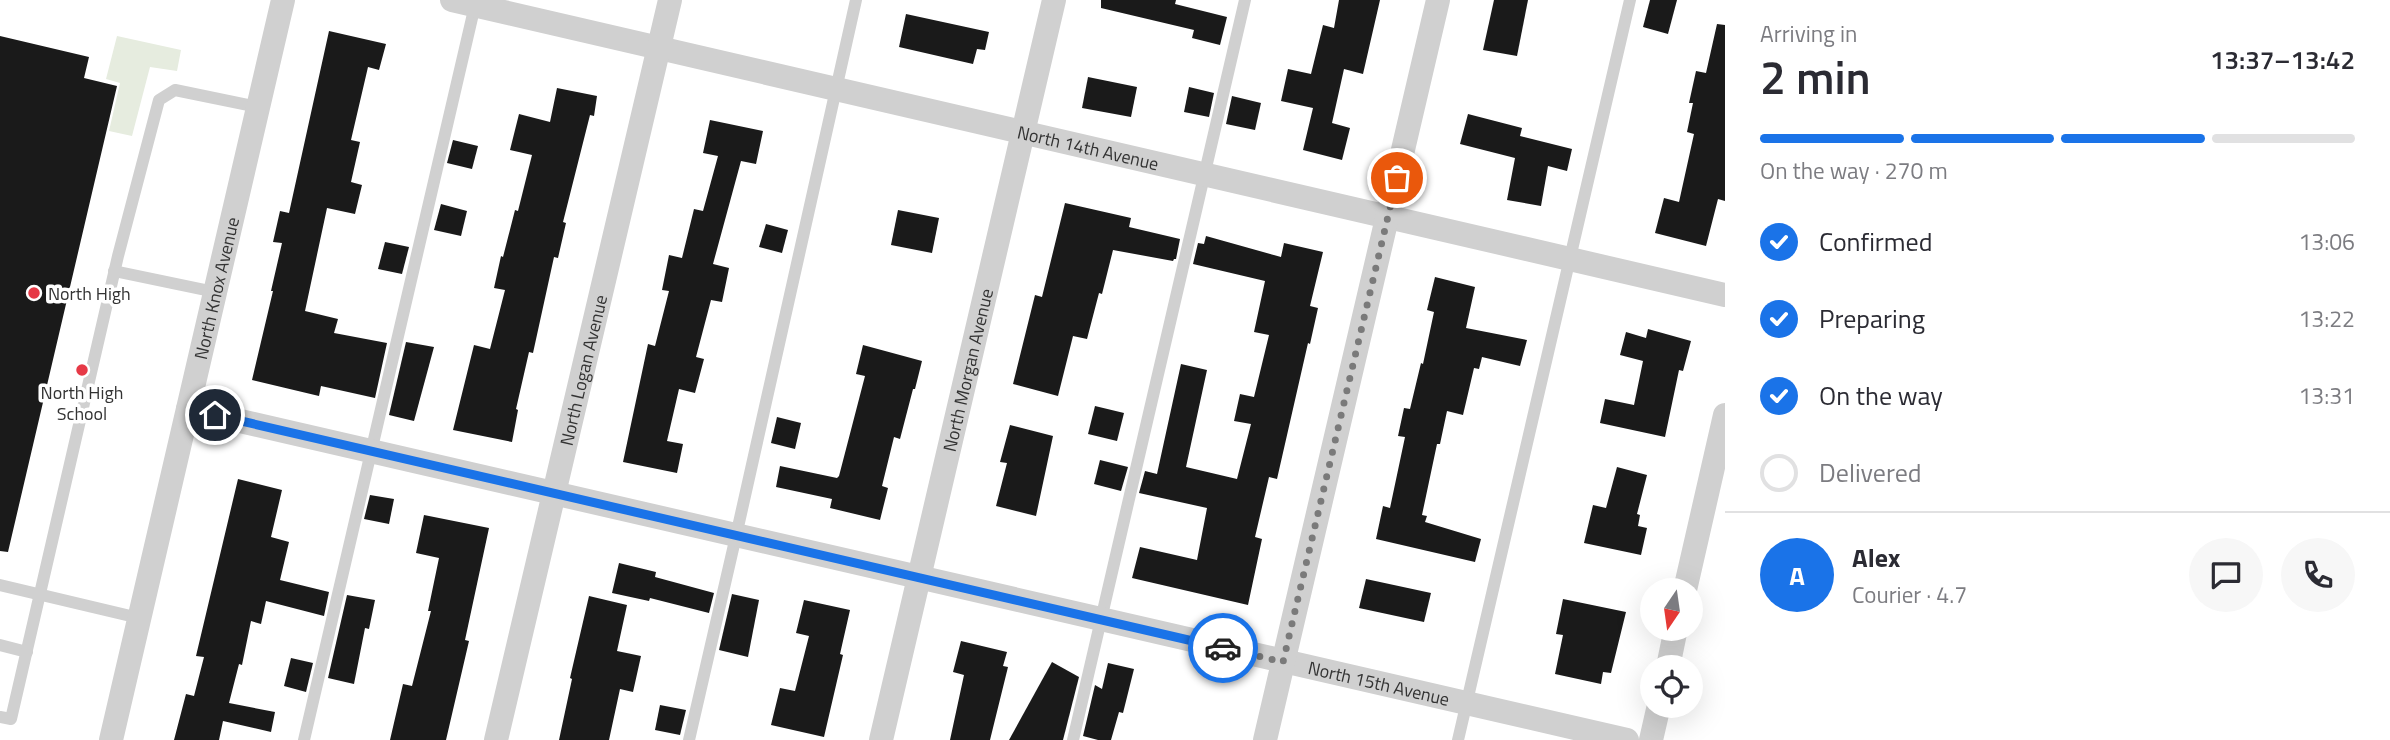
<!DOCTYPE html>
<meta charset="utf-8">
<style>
:root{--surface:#fff;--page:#f7f7f7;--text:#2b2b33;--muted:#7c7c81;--line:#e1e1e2;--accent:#1a73e8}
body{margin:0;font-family:"Titillium Web",sans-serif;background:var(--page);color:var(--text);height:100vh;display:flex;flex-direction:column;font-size:26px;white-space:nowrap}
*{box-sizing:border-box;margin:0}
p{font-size:23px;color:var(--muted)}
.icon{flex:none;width:38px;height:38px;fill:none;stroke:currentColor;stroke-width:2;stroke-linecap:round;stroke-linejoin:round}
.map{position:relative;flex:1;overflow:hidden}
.panel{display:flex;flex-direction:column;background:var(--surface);width:665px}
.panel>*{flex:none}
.needle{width:46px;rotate:193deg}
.fabs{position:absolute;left:1640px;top:578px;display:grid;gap:14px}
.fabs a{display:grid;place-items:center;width:63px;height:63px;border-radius:50%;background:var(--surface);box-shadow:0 7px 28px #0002;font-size:35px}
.pin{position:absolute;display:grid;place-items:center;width:60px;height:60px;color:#fff;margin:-30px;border:4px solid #fff;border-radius:50%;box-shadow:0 2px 7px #0007}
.courier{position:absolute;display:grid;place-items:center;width:70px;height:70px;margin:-35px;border:5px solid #1a73e8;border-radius:50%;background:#fff;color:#222;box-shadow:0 2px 9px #0007}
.headline em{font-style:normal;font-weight:600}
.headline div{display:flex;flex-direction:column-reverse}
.headline{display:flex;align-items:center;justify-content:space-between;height:119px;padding:0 35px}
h1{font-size:46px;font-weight:600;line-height:52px}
.bar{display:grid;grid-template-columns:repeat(4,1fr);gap:10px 7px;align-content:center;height:84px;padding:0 35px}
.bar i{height:9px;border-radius:5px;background:var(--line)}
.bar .current{background:var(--accent)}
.bar p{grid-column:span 4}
.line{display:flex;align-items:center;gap:18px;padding:0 35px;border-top:2px solid var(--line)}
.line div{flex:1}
.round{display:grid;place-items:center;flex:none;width:74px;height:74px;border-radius:37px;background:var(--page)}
ol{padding:0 35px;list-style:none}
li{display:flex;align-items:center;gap:21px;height:77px}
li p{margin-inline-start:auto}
li .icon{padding:7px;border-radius:50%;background:var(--accent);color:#fff;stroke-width:4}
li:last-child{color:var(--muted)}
li i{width:38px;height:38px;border:4px solid var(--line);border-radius:50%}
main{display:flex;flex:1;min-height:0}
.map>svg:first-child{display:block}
</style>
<main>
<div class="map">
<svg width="1725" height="740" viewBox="0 0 1725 740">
<rect width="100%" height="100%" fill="#fff"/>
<!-- green -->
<path fill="#e6ecdf" d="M117,36L181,50L177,71L150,67L132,136L109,131L120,83L106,79Z"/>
<!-- building -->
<g fill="#1a1a1a">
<path d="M1101,0H1176L1175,4L1227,17L1220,45L1192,38L1194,30L1101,8Z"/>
<path d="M1339,0H1380L1363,74L1344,69L1332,123L1350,128L1342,160L1303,150L1313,108L1281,101L1288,69L1311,74L1323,25L1334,28Z"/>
<path d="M1494,0H1528L1517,56L1483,50Z"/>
<path d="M1650,0H1677L1668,34L1643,27Z"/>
<path d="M906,14L989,32L985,50L977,49L973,64L899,47Z"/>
<path d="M1717,24L1725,25V201L1718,199L1706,246L1655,233L1664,198L1679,202L1694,134L1687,132L1693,103H1689L1696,71L1706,73Z"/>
<path d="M329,31L386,44L379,70L368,67L351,140L360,142L351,182L362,185L355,214L327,208L305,311L338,319L334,333L387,343L375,398L321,386L319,396L252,380L273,291H271L282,243L273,242L280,211L289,213Z"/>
<path d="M0,36L89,57L84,78L117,86L8,552L0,551Z"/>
<path d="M1088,77L1137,87L1131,117L1082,108Z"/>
<path d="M1189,87L1214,93L1209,117L1184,112Z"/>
<path d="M557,88L597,96L594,116L590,115L563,222L566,223L558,258L554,257L533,353L529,352L516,409L518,410L512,442L453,430L474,345L490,349L505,290L494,288L501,256L503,257L515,210L518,211L532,155L510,150L519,114L550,122Z"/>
<path d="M1232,96L1261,103L1255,130L1226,124Z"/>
<path d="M1468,114L1522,128L1520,136L1572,149L1567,171L1548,166L1541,206L1507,200L1515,158L1460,144Z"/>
<path d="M710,120L763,131L756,164L741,161L713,264L729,268L722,302L711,300L696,357L704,359L695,393L679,389L667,441L683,444L677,473L623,462L648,344L655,346L669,291L662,290L669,255L682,258L694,209L703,211L718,156L703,153Z"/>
<path d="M453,140L478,146L472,169L447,163Z"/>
<path d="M1065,203L1131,218L1129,227L1180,239L1176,259H1174L1173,261L1113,250L1102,294L1099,293L1087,339L1073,336L1058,396L1013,384L1035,295L1042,297Z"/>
<path d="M441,204L467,211L461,236L434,230Z"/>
<path d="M898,210L939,218L932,253L891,245Z"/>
<path d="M766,224L788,230L782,253L759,247Z"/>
<path d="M1206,236L1281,257L1284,243L1323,252L1310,306L1318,308L1310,344L1308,343L1277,479L1269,477L1255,537L1262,539L1248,605L1132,578L1140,547L1197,560L1207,508L1139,493L1145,471L1157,474L1181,364L1207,370L1186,467L1237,479L1251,424L1234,421L1240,394L1254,397L1269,335L1254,332L1265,281L1193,264L1198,243L1204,244Z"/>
<path d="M385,242L409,247L402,274L378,269Z"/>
<path d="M1435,277L1475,287L1466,328L1527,340L1520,366L1482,357L1479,369L1474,368L1463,415L1447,411L1440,444H1437L1422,515L1427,516L1425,522L1481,539L1475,562L1376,539L1383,506L1390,508L1405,437L1398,436L1404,408L1410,409L1421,363L1423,364L1434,312L1427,310Z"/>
<path d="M1648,329L1691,341L1683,371L1679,370L1665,437L1600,423L1605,399L1634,405L1643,361L1620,355L1626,332L1646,338Z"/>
<path d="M406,342L434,347L414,421L389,415Z"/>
<path d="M863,345L922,361L915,389H913L900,439L894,437L882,486L888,488L880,520L830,508L832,499L776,487L780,466L837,478L839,476L865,376L856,374Z"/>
<path d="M1095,406L1124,413L1117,441L1088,434Z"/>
<path d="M777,417L801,423L795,449L771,443Z"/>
<path d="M1010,425L1053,436L1036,516L996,506L1007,463L1000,462Z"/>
<path d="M1100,460L1128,467L1121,491L1094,484Z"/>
<path d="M1617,467L1647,475L1637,514L1640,515L1638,526L1647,528L1641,555L1584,543L1593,505L1606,508Z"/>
<path d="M238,479L282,490L271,537L289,542L280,580L329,592L324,616L266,601L261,624L251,621L242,665L239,664L229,703L275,712L271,732L223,721L219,740H174L186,694L194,696L204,657L196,656Z"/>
<path d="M370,495L394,499L389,524L364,519Z"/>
<path d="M424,515L489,528L465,640L469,641L446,740H390L403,684L412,686L431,611H428L439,558L416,553Z"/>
<path d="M619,563L656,572L655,577L714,593L709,613L650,598L649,601L612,593Z"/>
<path d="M1366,579L1431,593L1424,622L1359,608Z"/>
<path d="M732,594L759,600L748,657L719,650Z"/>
<path d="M347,595L375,600L369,629L365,628L354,684L328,678Z"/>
<path d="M589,596L627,605L617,651L641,656L633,692L620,689L609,740H559L572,679L570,678Z"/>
<path d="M1563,599L1626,612L1611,673L1603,672L1601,684L1555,674L1563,635L1556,634Z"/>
<path d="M804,600L850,610L840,654L843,655L824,737L771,725L780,688L795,691L809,636L796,633Z"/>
<path d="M961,641L1007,652L1003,666L1008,667L990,740H950L964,675L953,672Z"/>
<path d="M291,658L313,663L306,692L284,686Z"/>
<path d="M1052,662L1079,677L1063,740H1009Z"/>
<path d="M1108,663L1134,669L1123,713L1119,712L1111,740H1098L1083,736L1095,685L1102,689Z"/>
<path d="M660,705L686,710L680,735L655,730Z"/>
</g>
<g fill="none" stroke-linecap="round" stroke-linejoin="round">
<!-- service -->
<g stroke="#d0d0d0" stroke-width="12">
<path d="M114,271L215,292"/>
<path d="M0,585L139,618"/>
<path d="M0,645L27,652"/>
<path d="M0,717L11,719L118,256L159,100L175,90L258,107"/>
<path d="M304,740L476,1"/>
<path d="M689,740L736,536L856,0"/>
<path d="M1073,740L1245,0"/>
<path d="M1458,740L1630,0"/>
</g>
<!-- minor -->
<g stroke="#d0d0d0" stroke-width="24">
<path id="s1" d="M452,0L1725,295"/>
<path id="s2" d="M188,409L1627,740"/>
<path d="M1685,590L1725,415"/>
<path d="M1668,667L1676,628"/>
<path id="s3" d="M111,740L283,0"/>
<path id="s4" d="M496,740L670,0"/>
<path id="s5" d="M881,740L1054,0"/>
<path d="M1265,740L1438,0"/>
<path d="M1651,740L1659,705"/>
</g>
</g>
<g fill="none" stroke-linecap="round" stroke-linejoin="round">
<!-- done -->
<path stroke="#7a7a7a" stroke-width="7" stroke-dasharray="0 12.6" d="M1223,648L1283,662L1397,178"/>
<!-- route -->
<path stroke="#1a73e8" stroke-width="9" d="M215,415L1223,648"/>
</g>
<!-- markers -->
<g fill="#e63946" stroke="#fff" stroke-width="2.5">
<circle cx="34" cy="293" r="7"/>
<circle cx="82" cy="370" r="7"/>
</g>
<g text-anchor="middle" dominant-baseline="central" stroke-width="7" stroke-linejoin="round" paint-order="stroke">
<!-- street labels -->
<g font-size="18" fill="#333" stroke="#fff">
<text stroke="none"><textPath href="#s1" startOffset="653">North 14th Avenue</textPath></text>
<text stroke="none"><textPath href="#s3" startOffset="464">North Knox Avenue</textPath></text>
<text stroke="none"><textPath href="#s4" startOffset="380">North Logan Avenue</textPath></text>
<text stroke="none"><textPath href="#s5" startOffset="380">North Morgan Avenue</textPath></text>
<text stroke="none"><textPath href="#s2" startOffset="1222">North 15th Avenue</textPath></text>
</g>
<!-- poi labels -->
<g font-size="18" fill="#333" stroke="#fff" text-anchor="start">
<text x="48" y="293">North High</text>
<text x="82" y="392" text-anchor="middle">North High<tspan x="82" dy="21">School</tspan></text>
</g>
</g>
</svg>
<div class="fabs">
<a><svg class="needle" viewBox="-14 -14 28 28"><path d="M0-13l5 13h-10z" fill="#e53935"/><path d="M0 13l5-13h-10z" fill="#7c7c81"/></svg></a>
<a><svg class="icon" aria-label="locate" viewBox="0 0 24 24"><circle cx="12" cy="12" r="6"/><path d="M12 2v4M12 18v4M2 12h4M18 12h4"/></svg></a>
</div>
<div class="pin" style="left:1397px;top:178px;background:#ea580c"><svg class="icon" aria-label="bag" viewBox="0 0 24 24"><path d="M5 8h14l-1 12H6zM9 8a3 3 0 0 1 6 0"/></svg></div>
<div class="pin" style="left:215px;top:415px;background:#1f2937"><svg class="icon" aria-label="home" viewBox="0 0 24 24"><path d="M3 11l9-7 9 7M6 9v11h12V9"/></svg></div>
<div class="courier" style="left:1223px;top:648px"><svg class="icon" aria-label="car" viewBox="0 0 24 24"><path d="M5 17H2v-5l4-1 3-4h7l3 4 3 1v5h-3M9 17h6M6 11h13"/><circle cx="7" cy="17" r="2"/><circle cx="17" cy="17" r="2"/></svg></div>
</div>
<section class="panel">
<div class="headline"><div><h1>2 min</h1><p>Arriving in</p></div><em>13:37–13:42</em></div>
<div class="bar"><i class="current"></i><i class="current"></i><i class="current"></i><i></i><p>On the way · 270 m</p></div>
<ol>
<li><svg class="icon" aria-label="check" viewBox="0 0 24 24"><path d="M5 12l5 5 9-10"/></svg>Confirmed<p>13:06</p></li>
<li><svg class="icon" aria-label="check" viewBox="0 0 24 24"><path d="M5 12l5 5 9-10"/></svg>Preparing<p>13:22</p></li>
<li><svg class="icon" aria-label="check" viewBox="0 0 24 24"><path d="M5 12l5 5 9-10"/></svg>On the way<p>13:31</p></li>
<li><i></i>Delivered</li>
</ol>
<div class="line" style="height:126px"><b class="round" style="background:var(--accent);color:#fff">A</b><div><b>Alex</b><p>Courier · 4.7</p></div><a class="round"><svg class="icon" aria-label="chat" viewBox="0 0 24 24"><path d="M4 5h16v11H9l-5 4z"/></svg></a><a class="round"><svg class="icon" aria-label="phone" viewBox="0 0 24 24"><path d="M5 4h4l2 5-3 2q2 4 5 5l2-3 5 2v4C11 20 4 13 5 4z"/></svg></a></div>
</section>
</main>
